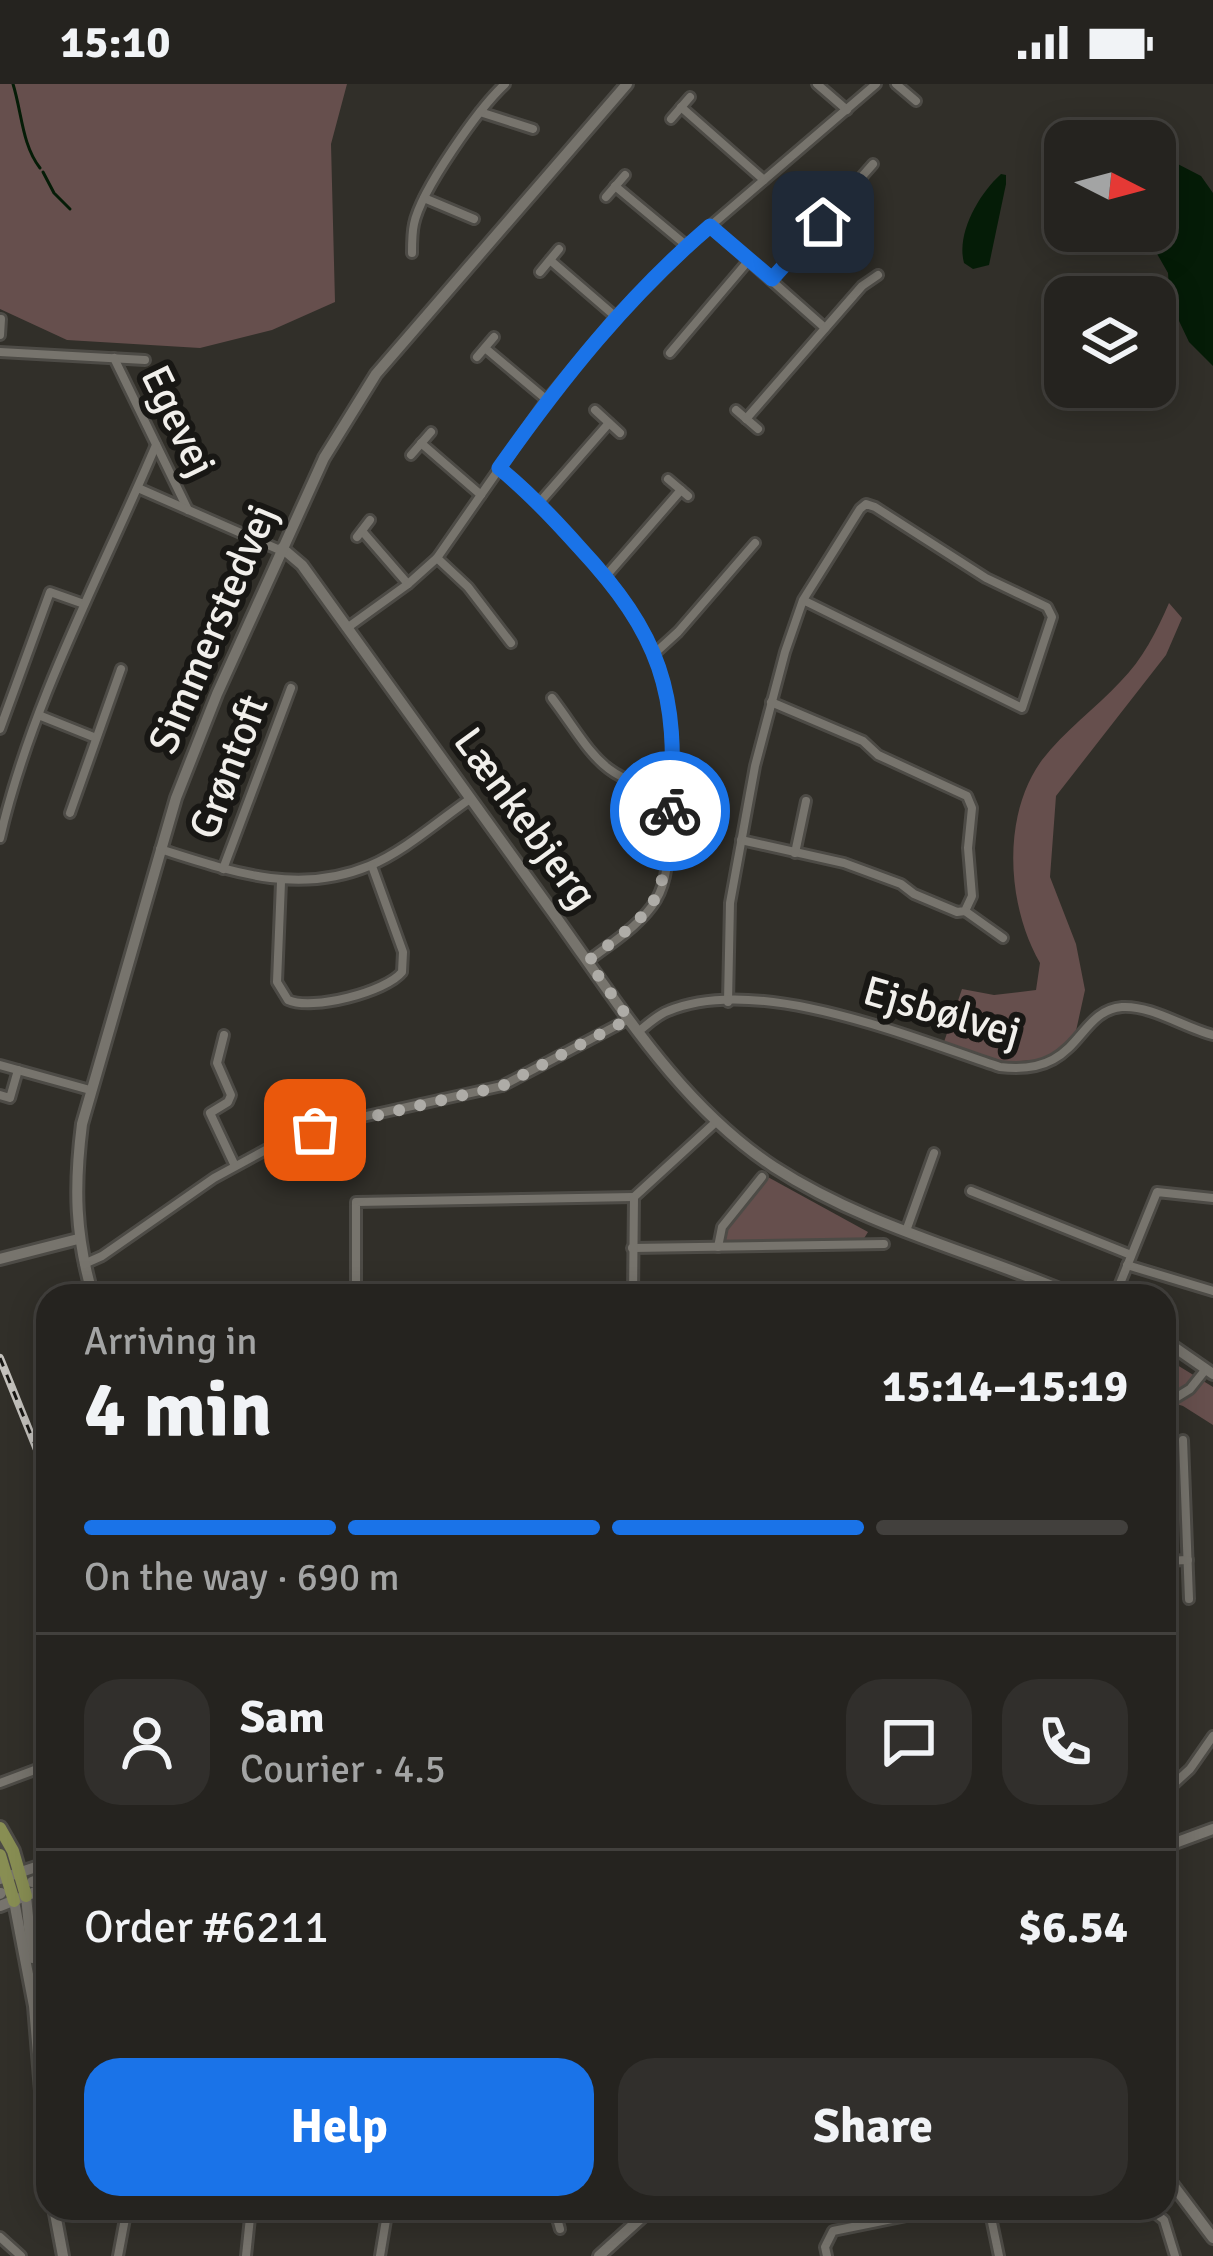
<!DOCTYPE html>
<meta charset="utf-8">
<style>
:root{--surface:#25231f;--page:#312f2c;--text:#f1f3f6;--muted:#a3a4a4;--line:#42403d;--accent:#1a73e8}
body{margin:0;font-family:Signika,sans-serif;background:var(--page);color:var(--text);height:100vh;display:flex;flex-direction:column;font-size:45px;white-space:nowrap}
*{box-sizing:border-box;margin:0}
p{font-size:39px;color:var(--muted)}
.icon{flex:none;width:66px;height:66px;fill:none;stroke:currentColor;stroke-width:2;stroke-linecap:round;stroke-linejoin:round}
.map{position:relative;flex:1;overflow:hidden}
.sheet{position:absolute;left:36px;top:1200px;width:1140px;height:936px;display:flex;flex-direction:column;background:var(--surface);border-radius:36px;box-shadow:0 6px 30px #0003,0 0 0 3px var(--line)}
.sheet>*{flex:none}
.needle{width:78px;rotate:96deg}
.controls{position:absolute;left:1044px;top:36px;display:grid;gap:24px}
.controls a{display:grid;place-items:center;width:132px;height:132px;border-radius:24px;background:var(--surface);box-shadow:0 6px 30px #0003,0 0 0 3px var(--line);font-size:60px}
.pin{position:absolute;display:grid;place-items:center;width:102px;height:102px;color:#fff;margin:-51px;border-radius:24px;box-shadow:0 6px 18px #0006}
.courier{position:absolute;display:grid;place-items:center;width:120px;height:120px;margin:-60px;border:9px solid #1a73e8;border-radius:50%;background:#fff;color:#222;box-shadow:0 3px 15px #0007}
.head em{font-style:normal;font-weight:700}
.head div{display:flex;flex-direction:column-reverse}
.head{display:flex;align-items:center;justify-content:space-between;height:204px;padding:0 48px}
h1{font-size:78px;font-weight:700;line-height:90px}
.bar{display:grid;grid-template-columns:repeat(4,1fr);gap:18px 12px;align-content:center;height:144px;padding:0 48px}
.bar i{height:15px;border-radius:9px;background:var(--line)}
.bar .current{background:var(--accent)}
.bar p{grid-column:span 4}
.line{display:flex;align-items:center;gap:30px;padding:0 48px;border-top:3px solid var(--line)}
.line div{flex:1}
.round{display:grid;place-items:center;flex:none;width:126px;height:126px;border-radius:36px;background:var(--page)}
.primary-button{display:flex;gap:24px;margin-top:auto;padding:24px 48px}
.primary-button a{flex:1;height:138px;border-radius:36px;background:var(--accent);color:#fff;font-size:48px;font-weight:700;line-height:138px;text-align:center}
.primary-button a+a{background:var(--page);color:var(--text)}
.status{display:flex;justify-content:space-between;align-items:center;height:84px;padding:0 60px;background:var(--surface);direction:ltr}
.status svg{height:33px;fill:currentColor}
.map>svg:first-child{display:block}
</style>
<div class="status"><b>15:10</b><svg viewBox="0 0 49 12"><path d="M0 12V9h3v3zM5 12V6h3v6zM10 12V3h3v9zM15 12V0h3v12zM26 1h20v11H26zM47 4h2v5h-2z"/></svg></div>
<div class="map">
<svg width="1213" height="2172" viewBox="0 0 1213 2172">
<rect width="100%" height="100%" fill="#312f29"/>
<!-- green -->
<g fill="#664f4d">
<path d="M0,0H347L331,60L335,218L272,246L200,264L67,256L0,225Z"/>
<path d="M1169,519L1182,534L1166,571L1056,712L1050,793L1076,860L1085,906L1076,947L1059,966L1038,976L1005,978L944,958L962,905L994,911L1036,906L1040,879C1007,822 1001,732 1042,676C1064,647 1096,624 1121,597C1142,576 1157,547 1169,519Z"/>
<path d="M766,1092L868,1148L863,1156L726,1159L725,1144Z"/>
<path d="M1164,1273L1213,1303V1341L1183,1322L1164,1316Z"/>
</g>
<!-- water -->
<g fill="#051c07">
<path d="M1168,75L1201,92L1213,109V282L1189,258L1170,218L1168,189L1144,147H1155V99Z"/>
<path d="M1001,90L1006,91V100L989,181L973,185L964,179C956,149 979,110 1001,90Z"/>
</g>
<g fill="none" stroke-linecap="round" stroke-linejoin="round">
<!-- stream -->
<g stroke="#051c07" stroke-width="3">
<path d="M13,0C22,29 22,61 40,84"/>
<path d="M43,88L54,109L70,125"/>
</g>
<defs>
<g id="street">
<path d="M817,0L847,26"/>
<path d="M896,0L916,17"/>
<path d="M681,23L764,96"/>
<path d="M480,28L533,45"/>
<path d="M671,35L690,13"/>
<path d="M615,102L687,162"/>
<path d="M606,113L625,91"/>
<path d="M424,114L474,135"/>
<path d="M710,142L825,244"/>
<path d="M412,169C412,160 412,149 414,140C421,106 479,24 505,0"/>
<path d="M550,176L616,233"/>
<path d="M540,188L559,165"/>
<path d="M772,195L873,80"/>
<path d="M0,251L1,235"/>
<path d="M485,264L547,316"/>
<path d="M0,268L145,276"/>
<path d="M670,269L749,176"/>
<path d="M477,273L494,253"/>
<path d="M114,274L188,426"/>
<path d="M595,326L620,349"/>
<path d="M736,326L758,345"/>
<path d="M746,335L862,202L878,191"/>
<path d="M421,359L481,411"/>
<path d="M411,371L431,348"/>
<path d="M499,384C528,407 552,433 577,461C659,549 680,606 670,726C668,755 671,791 656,816C641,841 611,859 588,877"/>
<path d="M668,395L688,412"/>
<path d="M138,404L282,467"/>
<path d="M539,419L609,339"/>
<path d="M362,447L408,500"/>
<path d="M357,453L370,436"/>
<path d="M437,474L468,503L511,559"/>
<path d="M606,492L681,406"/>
<path d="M347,544L408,500L437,474L547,316L616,233L687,162L876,0"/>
<path d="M655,569L678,548L755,459"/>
<path d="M552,614C592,667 600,699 672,706"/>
<path d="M41,632L96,654"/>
<path d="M0,645L50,508L84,520"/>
<path d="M70,729L121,585"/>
<path d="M0,754C31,619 102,488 156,361"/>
<path d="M741,756L844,779L901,800L914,810L957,828L965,827L972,812L968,764L972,724L967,712L878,671L863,657L771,618"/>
<path d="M160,765C230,787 297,812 369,782C405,767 438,737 470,715"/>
<path d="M795,769L806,717"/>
<path d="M223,785L291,604"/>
<path d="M281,798L277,898L288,916C312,927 386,908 402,888L403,868L372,782"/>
<path d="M965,827L1003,854"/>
<path d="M728,918L730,819L755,682L785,568L803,516L860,425L866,420L875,423L986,494L1047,523L1052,533L1022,624L803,516"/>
<path d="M638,948C647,941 657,931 668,927C758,889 912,954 1000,983C1082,993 1075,927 1122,923C1151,921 1185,944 1213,951"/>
<path d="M224,951L217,979L231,1011L228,1018L210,1029L235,1082"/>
<path d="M0,981L90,1006"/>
<path d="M0,1011L10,1014L18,986"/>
<path d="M971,1107L1131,1171"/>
<path d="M906,1147L934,1069"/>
<path d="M718,1163L722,1143L762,1093"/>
<path d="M632,1164L884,1160"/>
<path d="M84,1180L102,1172L214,1094L273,1062L335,1039L502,1002L629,935"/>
<path d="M1127,1181L1213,1207"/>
<path d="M356,1212V1118L634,1113"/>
<path d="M633,1212L634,1113L717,1037"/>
<path d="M1115,1212L1157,1108L1213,1114"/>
<path d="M1164,1321L1190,1305L1206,1285"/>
<path d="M1183,1356L1189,1515"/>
<path d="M1164,1477L1188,1476"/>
<path d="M0,1699L48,1681"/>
<path d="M1164,1709L1190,1685L1213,1652"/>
<path d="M554,2124L560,2145"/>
<path d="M989,2124L999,2172"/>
<path d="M1149,2124L1164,2136L1175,2172"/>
<path d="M0,2153L21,2172"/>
<path d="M118,2172L127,2124"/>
<path d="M246,2172L251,2124"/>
<path d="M380,2172L388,2124"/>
<path d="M827,2172L825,2163L833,2147L946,2124"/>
</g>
<g id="secondary">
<path d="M282,464L302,481C383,595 466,708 548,822C615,914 677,1019 774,1083C868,1144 975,1168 1076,1212"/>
<path d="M0,1175L78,1155"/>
<path d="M93,1212C75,1151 74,1103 82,1040L176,714L217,610L324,374L376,290L627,0"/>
<path d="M1164,1256L1213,1290"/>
<path d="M1164,1763L1213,1745"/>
<path d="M0,1795L48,1779"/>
<path d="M32,1798L48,1792"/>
<path d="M0,1810L1,1809"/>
<path d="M26,1812L32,1874"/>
<path d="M14,1817L34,1922L48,2091"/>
<path d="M0,1822L48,1803"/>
<path d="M1164,2089L1213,2154"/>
<path d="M54,2124L63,2172"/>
<path d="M599,2172L652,2124"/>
</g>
<g id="primary">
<path d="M0,1744L13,1767L26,1812"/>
<path d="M0,1771L14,1817"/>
</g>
</defs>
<!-- street casing -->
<use href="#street" stroke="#4d4b46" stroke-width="14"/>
<!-- secondary casing -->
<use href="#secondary" stroke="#4d4b46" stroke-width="16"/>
<!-- primary casing -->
<use href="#primary" stroke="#4d4b46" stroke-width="18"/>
<!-- street -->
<use href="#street" stroke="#77746d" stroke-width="8"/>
<!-- secondary -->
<use href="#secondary" stroke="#77746d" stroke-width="10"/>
<!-- primary -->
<use href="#primary" stroke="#888e53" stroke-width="12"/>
<defs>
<path id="rail" d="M0,1274L48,1393"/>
</defs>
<!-- rail casing -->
<use href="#rail" stroke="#c3c1bc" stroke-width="8"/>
<!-- rail -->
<use href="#rail" stroke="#181714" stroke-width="3" stroke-dasharray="9" stroke-linecap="butt"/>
</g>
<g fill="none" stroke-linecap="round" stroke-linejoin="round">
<!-- done -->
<path stroke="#aeaca7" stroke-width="12" stroke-dasharray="0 21.6" d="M315,1046L502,1002L629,935L588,877C662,819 663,822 670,727"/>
<!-- route -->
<path stroke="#1a73e8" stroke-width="15" d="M670,727C680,609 660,550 579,463C554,435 529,408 499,384C561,296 628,212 710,142L772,195L823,138"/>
</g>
<g text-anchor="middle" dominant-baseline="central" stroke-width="12" stroke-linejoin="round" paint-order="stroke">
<!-- street labels -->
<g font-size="42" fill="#f1efeb" stroke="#181714">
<text transform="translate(178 337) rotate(64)">Egevej</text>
<text transform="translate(213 545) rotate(-67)">Simmerstedvej</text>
<text transform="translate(229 683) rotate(-69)">Grøntoft</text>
<text transform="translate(525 734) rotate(54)">Lænkebjerg</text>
<text transform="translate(942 928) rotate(16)">Ejsbølvej</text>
</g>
</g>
</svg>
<div class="controls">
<a><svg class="needle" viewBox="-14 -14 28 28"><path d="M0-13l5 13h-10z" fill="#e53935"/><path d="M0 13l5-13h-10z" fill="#a3a4a4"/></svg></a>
<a><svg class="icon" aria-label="layers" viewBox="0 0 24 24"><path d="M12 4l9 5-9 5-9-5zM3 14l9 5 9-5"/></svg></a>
</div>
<div class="pin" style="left:315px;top:1046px;background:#ea580c"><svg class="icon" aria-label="bag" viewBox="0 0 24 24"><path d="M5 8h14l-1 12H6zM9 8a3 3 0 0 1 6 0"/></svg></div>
<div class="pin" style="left:823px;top:138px;background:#1f2937"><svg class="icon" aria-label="home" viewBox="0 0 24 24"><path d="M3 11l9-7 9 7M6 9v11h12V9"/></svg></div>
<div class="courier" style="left:670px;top:727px"><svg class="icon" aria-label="bike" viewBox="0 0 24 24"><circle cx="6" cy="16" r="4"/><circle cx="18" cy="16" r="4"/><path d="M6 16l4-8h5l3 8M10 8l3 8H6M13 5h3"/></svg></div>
<section class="sheet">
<div class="head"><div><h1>4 min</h1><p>Arriving in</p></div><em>15:14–15:19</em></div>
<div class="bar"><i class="current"></i><i class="current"></i><i class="current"></i><i></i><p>On the way · 690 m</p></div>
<div class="line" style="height:216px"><a class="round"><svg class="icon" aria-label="person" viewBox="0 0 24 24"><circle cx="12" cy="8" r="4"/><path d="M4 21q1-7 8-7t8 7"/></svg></a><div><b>Sam</b><p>Courier · 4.5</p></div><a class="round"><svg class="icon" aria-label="chat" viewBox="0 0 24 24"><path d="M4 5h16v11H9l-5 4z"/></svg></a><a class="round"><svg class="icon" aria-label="phone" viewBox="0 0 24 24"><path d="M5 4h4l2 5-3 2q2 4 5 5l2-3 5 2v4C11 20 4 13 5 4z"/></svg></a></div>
<div class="line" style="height:156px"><div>Order #6211</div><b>$6.54</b></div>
<div class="primary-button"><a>Help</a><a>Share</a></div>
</section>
</div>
